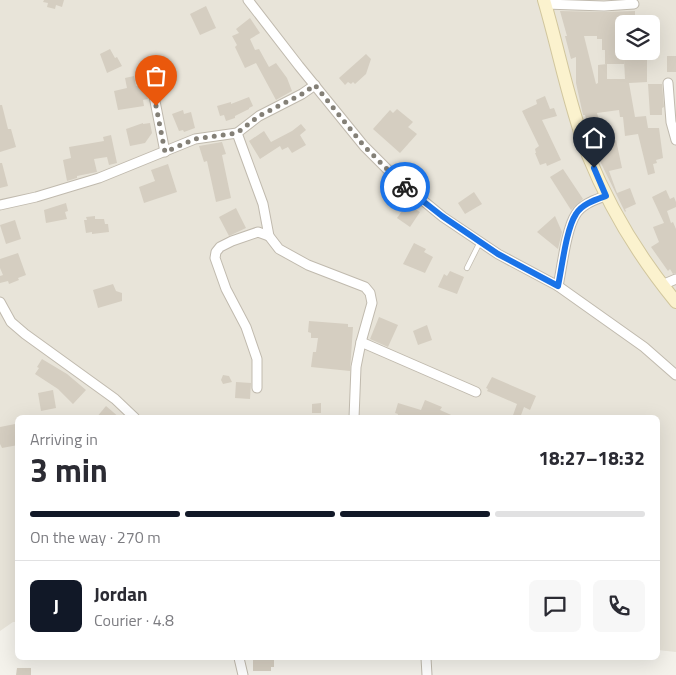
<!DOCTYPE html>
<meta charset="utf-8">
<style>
:root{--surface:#fff;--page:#f7f7f7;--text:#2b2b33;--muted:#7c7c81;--line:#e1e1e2;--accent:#111827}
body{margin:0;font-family:"Titillium Web",sans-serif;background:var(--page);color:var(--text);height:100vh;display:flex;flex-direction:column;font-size:19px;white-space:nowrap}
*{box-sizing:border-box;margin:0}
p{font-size:16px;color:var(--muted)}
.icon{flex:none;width:28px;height:28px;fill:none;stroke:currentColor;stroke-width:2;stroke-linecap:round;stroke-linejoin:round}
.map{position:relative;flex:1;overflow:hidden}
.sheet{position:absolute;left:15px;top:415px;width:645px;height:245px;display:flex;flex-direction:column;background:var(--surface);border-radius:8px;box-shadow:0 5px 20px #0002}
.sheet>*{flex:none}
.tools{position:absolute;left:615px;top:15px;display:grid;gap:10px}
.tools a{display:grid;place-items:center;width:45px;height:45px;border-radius:8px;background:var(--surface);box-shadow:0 5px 20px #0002;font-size:25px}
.pin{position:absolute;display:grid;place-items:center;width:42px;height:42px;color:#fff;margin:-51px -21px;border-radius:50% 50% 50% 0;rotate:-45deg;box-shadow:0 0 5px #0007}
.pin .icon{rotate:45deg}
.courier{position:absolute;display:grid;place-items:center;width:50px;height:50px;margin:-25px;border:4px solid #1a73e8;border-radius:50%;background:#fff;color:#222;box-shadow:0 1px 6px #0007}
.head em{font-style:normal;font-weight:700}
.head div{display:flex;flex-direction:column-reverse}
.head{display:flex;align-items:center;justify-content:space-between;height:85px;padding:0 15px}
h1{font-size:32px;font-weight:700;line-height:38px}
.bar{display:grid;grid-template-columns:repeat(4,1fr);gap:8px 5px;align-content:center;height:60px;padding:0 15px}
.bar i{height:6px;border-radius:4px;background:var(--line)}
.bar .current{background:var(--accent)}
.bar p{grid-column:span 4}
.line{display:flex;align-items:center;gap:12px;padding:0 15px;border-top:1px solid var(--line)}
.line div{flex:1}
.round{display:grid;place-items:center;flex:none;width:52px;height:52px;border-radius:8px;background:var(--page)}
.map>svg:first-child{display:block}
</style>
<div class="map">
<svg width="676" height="675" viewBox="0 0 676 675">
<rect width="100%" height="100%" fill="#f4f2eb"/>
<!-- residential -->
<path fill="#e8e4d9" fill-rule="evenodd" d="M0,0H676V652L658,650V418H18L17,622H13L0,631ZM624,24H651V51H624Z"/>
<!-- building -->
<g fill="#d5cec1">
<path d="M44,0H64L62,7L56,5L55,9L47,7L48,3L43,2Z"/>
<path d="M206,6L216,28L200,35L190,14Z"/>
<path d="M560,11L604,12L635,11V24H624V64H605V50H602V39H597V36H584L596,84L598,83V65L607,64V79H625L624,60L647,59V82L629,83L635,117L646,116L648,128H659L663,158L656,160L657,163L653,164L655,173L648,175L638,134L625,136L623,117H620L619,110L597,113L601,129L607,127L613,141L616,140L622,168L609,171L617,193L630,188L636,204L625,209L626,211L625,212L597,155L585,115H583L576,83V57L571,59L565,36H567Z"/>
<path d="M250,18L260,33L250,39L255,50L259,49L269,67L276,63L287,78L292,91L276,100L256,63L245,68L235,47L237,45L232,36L239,33L236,29Z"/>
<path d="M110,49L115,58L117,57L122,66L107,73L100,54Z"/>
<path d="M366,54L371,59L366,74L355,84L353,82L351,84L348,82L345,85L339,78Z"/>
<rect x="667" y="56" width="9" height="16"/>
<path d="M134,76L136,86L144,85L148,99L143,100L144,106L118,110L114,91L127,88L125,78Z"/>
<path d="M648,84H662L664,107L662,108V115H650Z"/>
<path d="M545,96L550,109L554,108L557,116L542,120L561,160L547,166L546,163L540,165L535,153H536L535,149L539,146L522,111L537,104L536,100Z"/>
<path d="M249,97L253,106L249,108V109L235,116V118L226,121L224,115L220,116L217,106L231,102V104Z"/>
<path d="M0,105H2L8,129H11L16,147L0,152Z"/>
<path d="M397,109L413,122L408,127L417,134L400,153L373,129L390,110L393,113Z"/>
<path d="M183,110L184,114L191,112L195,128L184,132L183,130L179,131L172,114Z"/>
<path d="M143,123V124L150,123L152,133L145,143L130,146L126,129Z"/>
<path d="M301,124L306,130L300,135L306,145L292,153L288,147L282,150L280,146L260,159L249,141L264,131L271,142L292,131Z"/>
<path d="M111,135L117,163L109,165L107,157L94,159L97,172L77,176V178L67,181L63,160L71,158L69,147L104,141L103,137Z"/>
<path d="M222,142L226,154L222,155L231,198L216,202L207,161L204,162L199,146Z"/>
<path d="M0,163H2L8,186L0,188Z"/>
<path d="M168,164L177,192L144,203L139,187L155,181L151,170Z"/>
<path d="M563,169L583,199L571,210L550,177Z"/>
<path d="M666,190L670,199L674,197L676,202V207L667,211L671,223L673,222L676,229V273L673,274L670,269L668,271L651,247L659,242L653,227L664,223L652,197Z"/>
<path d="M474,192L482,204L465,214L458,203Z"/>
<path d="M66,203L68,211L65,212L67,219L46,223L44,210Z"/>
<path d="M407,204L420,212L410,227L397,218Z"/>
<path d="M236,208L246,228L229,236L219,217Z"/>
<path d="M95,216V219H104L105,224H108L109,232L92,234V232L86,233L84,220H87L86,217Z"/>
<path d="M555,216L562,232L558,249L537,232Z"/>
<path d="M15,220L21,239L6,244L0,225Z"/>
<path d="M414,243L426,249L424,252L433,257L425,273L403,264Z"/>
<path d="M18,253L26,275L18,278L19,280L9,284L8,281L0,283V276L3,275L0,268V259Z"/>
<path d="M450,271L464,277L457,294L438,287L444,274L447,276Z"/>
<path d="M113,284L116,291L122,293V301L98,308L93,290Z"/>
<path d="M379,317L398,325L388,347L370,339Z"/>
<path d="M309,321L348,324V327H353L350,371L311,367L313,352H316L318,338H311V333L308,332Z"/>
<path d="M427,325L432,340L418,345L413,331Z"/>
<path d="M42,359L67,374L86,390L73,404L58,389L35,374L39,368L37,367Z"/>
<path d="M223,375L229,376L232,382L223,384L221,380Z"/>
<path d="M492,377L536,396L530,410L524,407L520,418H512L517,404L487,391L488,389L486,388Z"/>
<path d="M236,382L251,383L250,399L235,398Z"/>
<path d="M53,390L56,408L41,411L38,393Z"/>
<path d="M425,400L442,407L440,410L458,418H397L398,414L395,413L398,403L421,410Z"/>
<path d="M321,403V413H312V404Z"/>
<path d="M106,406L120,418H96Z"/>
<path d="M15,424H18V445L2,448L0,444V427Z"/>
<path d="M253,658H274V667H271V671H253Z"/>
<path d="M17,668H31V675H16Z"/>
</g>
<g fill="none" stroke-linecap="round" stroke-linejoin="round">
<defs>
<path id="lane" d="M467,268L480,242"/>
<g id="street">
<path d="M248,0L299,66L364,146L398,180L443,217L498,254L558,286L644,347L676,375"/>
<path d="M545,4L604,6L634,4"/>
<path d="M146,71L153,91L165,152"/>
<path d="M668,83L671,122L676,140"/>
<path d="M237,133L263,204L269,236L279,249L308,265L365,287L370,293L372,303L361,342L356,367L354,418"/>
<path d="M0,205L36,197L99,178L195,139L237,133L259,116L302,94L315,85"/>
<path d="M662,285L676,279"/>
<path d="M558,286C562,268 566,229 576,214C582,204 595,200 605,196"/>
<path d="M0,302L11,322L25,334L115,399L135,418"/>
<path d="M361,342L476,392"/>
<path d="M257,388V359L246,327L226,289L215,258L216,252L220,247L232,241L258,232L269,236"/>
<path d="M239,658L243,675"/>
<path d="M426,658L427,675"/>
</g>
<path id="secondary" d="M544,0C559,51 569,105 588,155C609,207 640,258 676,302"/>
</defs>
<!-- lane casing -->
<use href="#lane" stroke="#c0baae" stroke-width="6"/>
<!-- street casing -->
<use href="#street" stroke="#c0baae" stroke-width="11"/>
<!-- secondary casing -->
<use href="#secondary" stroke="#d1c69d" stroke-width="14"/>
<!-- lane -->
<use href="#lane" stroke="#fff" stroke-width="4.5"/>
<!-- street -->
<use href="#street" stroke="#fff" stroke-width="9"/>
<!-- secondary -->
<use href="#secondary" stroke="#fbf2ce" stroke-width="12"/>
</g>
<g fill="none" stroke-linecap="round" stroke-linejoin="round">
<!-- done -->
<path stroke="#848077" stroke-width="5" stroke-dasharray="0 9" d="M156,106L165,152L195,139L237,133L259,116L302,94L315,85L364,146L405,187"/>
<!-- route -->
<path stroke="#1a73e8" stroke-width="6" d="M405,187L442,216L498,254L558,286C562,268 566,229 576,214C582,204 595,200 606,196L594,168"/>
</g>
</svg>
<div class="tools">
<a><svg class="icon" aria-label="layers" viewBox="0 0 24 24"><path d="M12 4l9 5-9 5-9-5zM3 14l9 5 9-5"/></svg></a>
</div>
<div class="pin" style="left:156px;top:106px;background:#ea580c"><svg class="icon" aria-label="bag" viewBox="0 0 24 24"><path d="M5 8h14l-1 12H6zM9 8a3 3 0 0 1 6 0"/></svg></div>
<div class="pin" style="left:594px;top:168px;background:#1f2937"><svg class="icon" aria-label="home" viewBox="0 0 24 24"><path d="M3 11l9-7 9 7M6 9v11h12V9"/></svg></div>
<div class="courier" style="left:405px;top:187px"><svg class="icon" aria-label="bike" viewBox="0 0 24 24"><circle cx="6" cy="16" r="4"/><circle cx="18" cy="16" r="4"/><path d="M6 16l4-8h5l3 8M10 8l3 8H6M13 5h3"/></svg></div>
<section class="sheet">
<div class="head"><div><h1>3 min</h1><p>Arriving in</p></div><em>18:27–18:32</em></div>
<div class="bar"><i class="current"></i><i class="current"></i><i class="current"></i><i></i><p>On the way · 270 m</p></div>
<div class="line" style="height:90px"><b class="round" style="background:var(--accent);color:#fff">J</b><div><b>Jordan</b><p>Courier · 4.8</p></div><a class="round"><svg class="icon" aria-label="chat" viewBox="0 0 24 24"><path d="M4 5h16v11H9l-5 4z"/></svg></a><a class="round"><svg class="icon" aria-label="phone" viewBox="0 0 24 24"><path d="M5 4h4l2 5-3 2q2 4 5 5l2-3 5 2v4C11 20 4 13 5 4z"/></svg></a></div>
</section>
</div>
